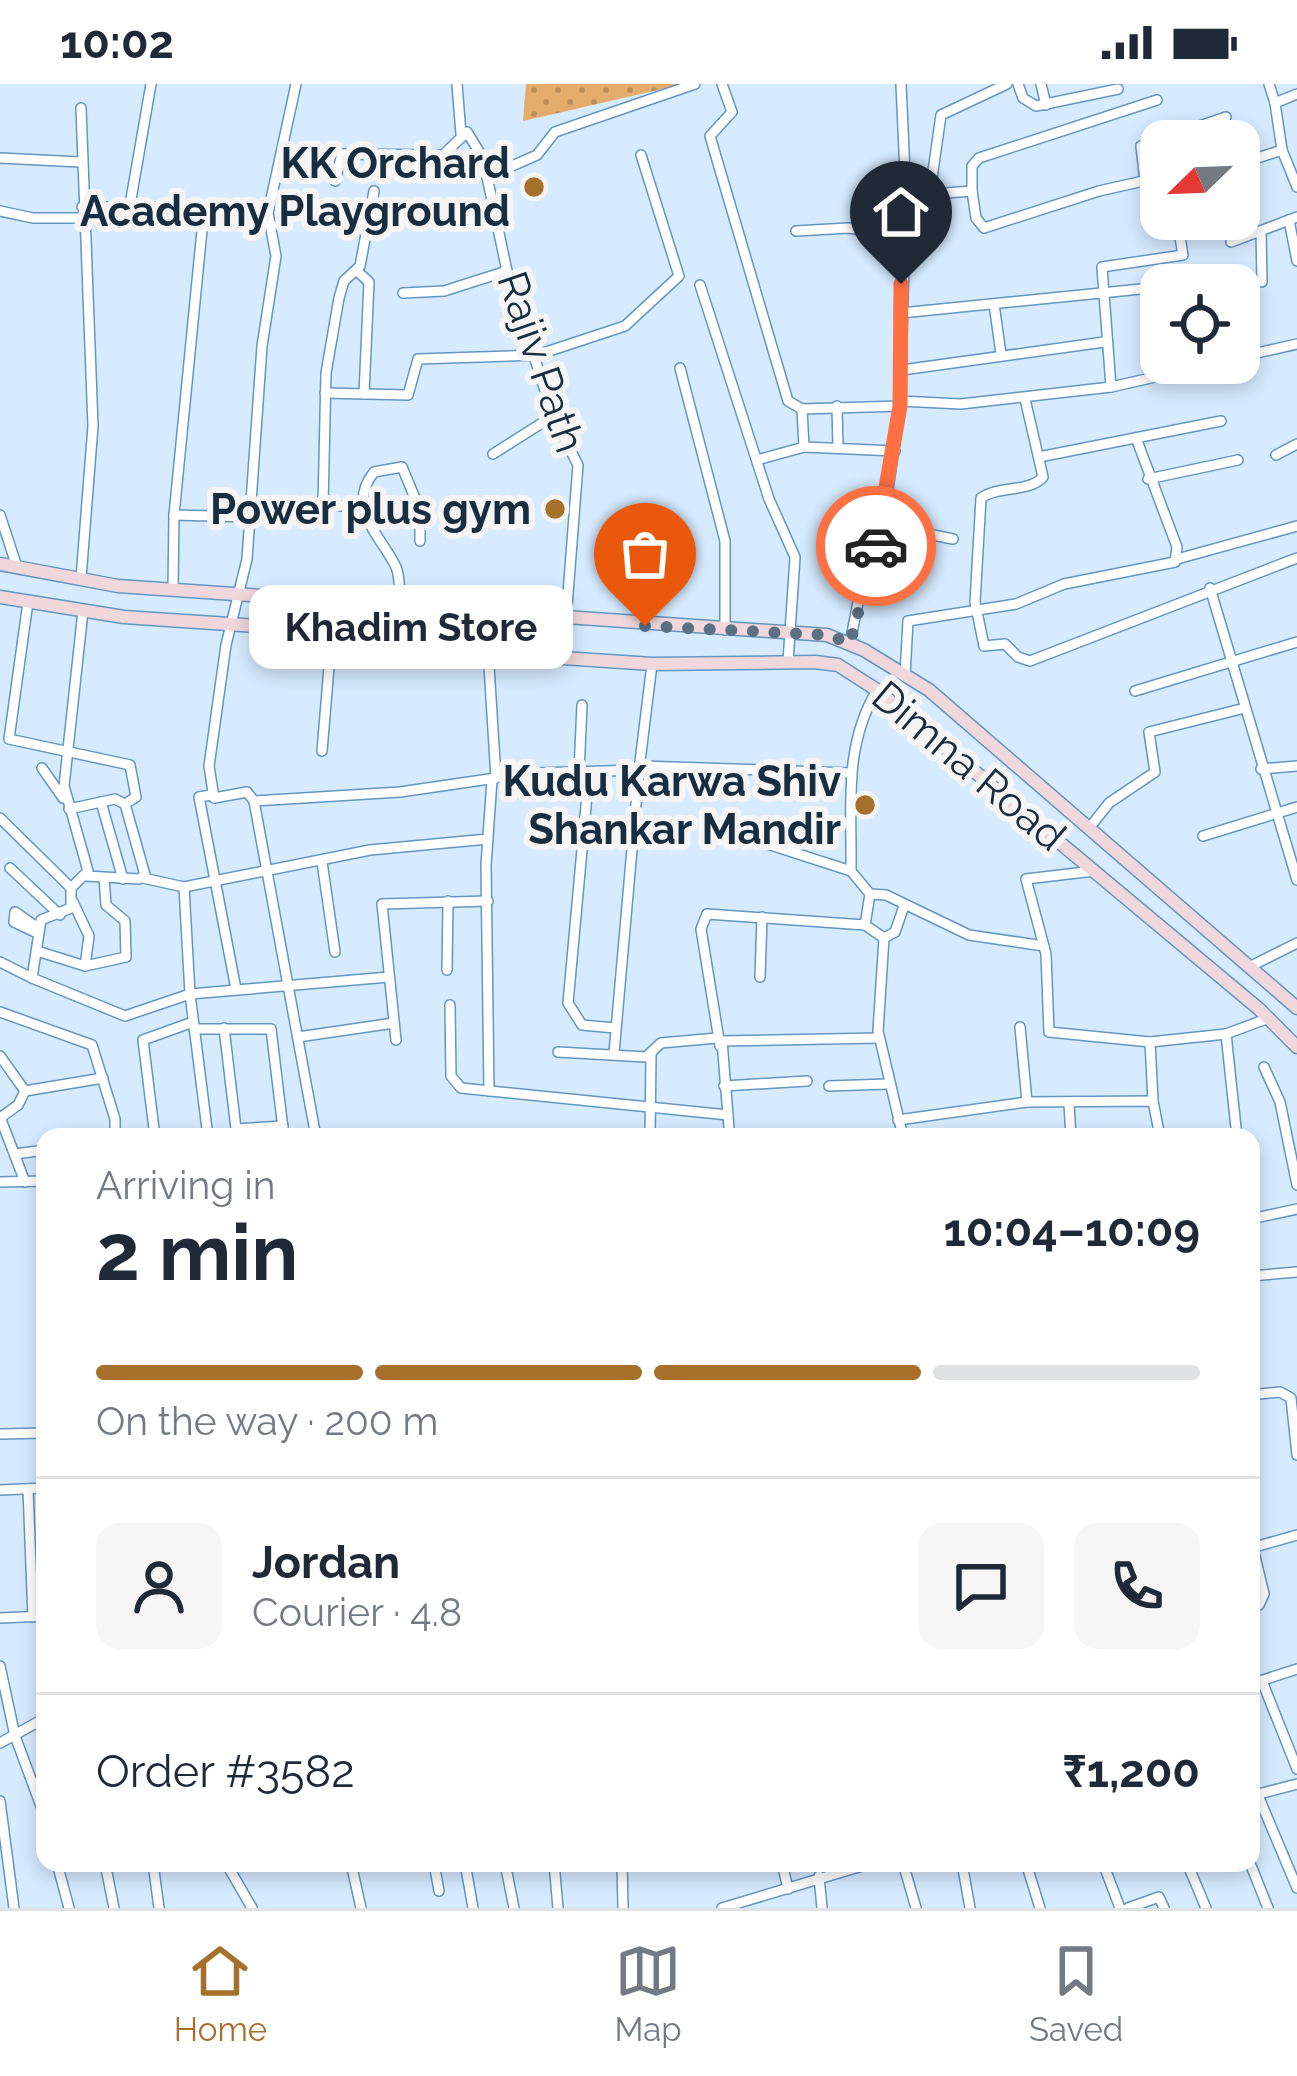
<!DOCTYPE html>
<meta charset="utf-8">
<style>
:root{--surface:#fff;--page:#f6f6f7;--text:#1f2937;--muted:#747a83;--line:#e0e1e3;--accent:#a8702d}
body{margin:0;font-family:Raleway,sans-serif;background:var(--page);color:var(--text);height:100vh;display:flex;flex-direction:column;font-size:45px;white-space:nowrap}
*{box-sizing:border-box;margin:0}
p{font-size:39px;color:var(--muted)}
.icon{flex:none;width:66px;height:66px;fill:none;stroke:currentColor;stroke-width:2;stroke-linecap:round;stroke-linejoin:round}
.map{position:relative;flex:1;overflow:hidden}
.side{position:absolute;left:36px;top:1044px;width:1224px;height:744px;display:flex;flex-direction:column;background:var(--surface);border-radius:24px;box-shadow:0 6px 18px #0003}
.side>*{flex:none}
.needle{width:78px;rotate:247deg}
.fabs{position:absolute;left:1140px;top:36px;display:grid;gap:24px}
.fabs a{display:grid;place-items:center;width:120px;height:120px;border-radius:24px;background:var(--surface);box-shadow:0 6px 18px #0003;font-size:60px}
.pin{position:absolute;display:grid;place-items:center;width:102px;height:102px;color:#fff;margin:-123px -51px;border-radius:50% 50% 50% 0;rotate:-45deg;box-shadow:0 0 12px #0007}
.pin .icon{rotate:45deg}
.courier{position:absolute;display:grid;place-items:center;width:120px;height:120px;margin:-60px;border:9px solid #ff7043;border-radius:50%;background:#fff;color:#222;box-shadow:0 3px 15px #0007}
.bubble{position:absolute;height:84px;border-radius:24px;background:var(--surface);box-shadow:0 6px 18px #0003;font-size:39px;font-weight:700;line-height:84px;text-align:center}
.summary em{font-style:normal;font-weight:700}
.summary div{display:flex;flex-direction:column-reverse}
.summary{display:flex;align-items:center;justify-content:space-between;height:204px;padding:0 60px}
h1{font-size:78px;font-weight:700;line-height:90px}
.bar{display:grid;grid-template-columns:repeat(4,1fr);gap:18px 12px;align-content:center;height:144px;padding:0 60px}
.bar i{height:15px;border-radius:9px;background:var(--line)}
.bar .selected{background:var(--accent)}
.bar p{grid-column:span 4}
.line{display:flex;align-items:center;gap:30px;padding:0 60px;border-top:3px solid var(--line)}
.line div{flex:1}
.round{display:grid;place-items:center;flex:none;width:126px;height:126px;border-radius:24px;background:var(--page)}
.status{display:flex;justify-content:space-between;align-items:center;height:84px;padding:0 60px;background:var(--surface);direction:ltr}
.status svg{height:33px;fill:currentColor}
.tab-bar{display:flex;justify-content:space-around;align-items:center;height:168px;border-top:3px solid var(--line);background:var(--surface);font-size:33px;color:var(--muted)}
.tab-bar a{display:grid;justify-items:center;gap:6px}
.tab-bar .selected{color:var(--accent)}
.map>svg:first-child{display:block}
</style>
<div class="status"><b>10:02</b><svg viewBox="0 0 49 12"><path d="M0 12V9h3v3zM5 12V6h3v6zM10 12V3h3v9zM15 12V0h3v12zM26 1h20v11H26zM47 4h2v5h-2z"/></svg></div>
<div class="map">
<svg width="1297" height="1824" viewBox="0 0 1297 1824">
<defs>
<pattern id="grass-dots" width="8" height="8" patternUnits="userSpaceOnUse" patternTransform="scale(3)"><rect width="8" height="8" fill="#e5ab6b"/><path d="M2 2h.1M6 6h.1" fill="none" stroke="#b98c59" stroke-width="1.8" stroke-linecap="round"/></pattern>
</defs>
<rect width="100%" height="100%" fill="#d6ebff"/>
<!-- grass -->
<path fill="url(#grass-dots)" d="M526,0H684L523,37Z"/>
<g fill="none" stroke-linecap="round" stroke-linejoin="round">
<defs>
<g id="street">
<path d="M296,0L268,129L276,172L262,262L247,475L226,561L209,682L214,714L247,708L254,717L316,1053"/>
<path d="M457,0L461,50"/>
<path d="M722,0L732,28L710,52L788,317L802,325L900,322"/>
<path d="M1018,0L1023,14L1036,22L1118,5"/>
<path d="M1041,0L1046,21"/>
<path d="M1269,0L1275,19"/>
<path d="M1282,66L1297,103"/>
<path d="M0,74L80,78"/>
<path d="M1239,80L1282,66L1275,19L1297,10"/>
<path d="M487,93L537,71L555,48L695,0"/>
<path d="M335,97L342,70L443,71L467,48L483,74L507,187L553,332L578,381L563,574"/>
<path d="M1145,97L1141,62L1226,33"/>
<path d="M972,107V82L979,74L1157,16"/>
<path d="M930,108L941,31L1007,0"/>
<path d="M906,112L972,107L976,134L984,144L1099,107L1161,93"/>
<path d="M130,121L151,0"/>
<path d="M82,123H192L272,141"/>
<path d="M0,127L33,134H82"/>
<path d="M1289,136L1297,177"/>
<path d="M796,147L848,144L903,151"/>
<path d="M1261,147L1262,198"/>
<path d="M1231,158L1297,133"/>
<path d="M357,187L369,198L364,310"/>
<path d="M700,201L769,415L795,473L788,578"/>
<path d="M1189,201L1228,197"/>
<path d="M403,209L444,207L507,187"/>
<path d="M994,220L1001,270"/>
<path d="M901,229L1161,203"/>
<path d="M1239,273L1297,260"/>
<path d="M680,284L725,457V546"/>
<path d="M902,286L1104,258"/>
<path d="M1111,303L1217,279"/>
<path d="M325,309L408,311L418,275L537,271L625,242L679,192L641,71"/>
<path d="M1025,315L1043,393C1029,409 999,401 981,414L975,518L984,562L1005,560L1018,573L1030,577L1297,474"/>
<path d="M900,317L961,320L1111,303L1102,183L1183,171L1177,135"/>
<path d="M837,322L838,363"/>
<path d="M804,363L895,367"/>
<path d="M493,370L553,332"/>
<path d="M1276,371L1297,360"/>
<path d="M1039,373L1221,337"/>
<path d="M757,376L804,363L802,325"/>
<path d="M1148,395L1238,376"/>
<path d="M252,418L341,422"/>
<path d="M323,421L326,289L339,214L344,197L360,182L374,107"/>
<path d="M0,431L17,483"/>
<path d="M174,431L251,433"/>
<path d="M883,441L953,455"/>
<path d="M1177,475L1297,442"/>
<path d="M81,494L93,342L81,24"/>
<path d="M1210,504L1297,796"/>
<path d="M173,505L174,431L204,126"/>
<path d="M28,518L9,655L130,681L136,713L125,720"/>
<path d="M400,522C399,510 401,495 396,483C382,453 345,424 374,388L402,383L420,426V457"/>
<path d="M83,527L64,702L88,787L71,804V824L41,836L32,894L125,932L190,910L389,893"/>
<path d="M850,559L861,503L883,441L900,322L906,112L901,0"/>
<path d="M905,591L908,537L1016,520L1064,500L1175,478L1177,463L1136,354"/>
<path d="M877,606C843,663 852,723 851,787L870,810L865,841L884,854L878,947L903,1053"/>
<path d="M1135,607L1297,558"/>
<path d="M322,667L332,547"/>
<path d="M642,682L851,689"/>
<path d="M42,684L63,714"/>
<path d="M1261,685L1297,682"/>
<path d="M579,688L582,621"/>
<path d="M589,689L568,919L582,941L615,944"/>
<path d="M497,690L639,686L652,580"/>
<path d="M211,711L199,713L236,905"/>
<path d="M254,717L400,708L496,694L488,566"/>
<path d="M101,718L123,795"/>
<path d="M69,725L115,715L125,720L145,791L139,795L86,792"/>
<path d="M0,734L71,804"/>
<path d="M1090,743L1109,719L1155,688L1149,648L1245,624"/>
<path d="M1203,752L1297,723"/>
<path d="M758,757L851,787"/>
<path d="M322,778L335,868"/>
<path d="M10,784L60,831"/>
<path d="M1094,787L1026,795L1046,870L1049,948L1150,958"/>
<path d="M143,794L184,803"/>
<path d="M870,810L886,811L969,851L1044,862"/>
<path d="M73,818L89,852L85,882"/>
<path d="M37,849L14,838L15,828L38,844"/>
<path d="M884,854L895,848L904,822"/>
<path d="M37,867L85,882L126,873L125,837L106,821L104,794"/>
<path d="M0,878L32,894"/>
<path d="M1253,881L1297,859"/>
<path d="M447,886L448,817"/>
<path d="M760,893L762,833"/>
<path d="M450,921L451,992L461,1004L728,1031"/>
<path d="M0,928L92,961L115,1035V1053"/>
<path d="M1020,943L1027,1018L1153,1017L1160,1053"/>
<path d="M224,944L237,1053"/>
<path d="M194,945H271L284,1053"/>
<path d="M1226,950L1237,1053"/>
<path d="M298,953L394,939"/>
<path d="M396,956L382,820L488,817"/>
<path d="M720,962L701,845L707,830L865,841"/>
<path d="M558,968L646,973L661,959L717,954"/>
<path d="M614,969L639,686"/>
<path d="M0,972L25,1007L18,1021L0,1034"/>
<path d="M1264,983L1280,1018L1297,1101"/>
<path d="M724,1002L807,997"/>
<path d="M829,1002L887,1000"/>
<path d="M25,1007L103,994"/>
<path d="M489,1007L486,781L492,696"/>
<path d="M1153,1017L1150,958L1226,950L1269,934"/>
<path d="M1069,1020L1071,1053"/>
<path d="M0,1033L25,1098"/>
<path d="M898,1036L1027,1018"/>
<path d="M729,1044L722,957L879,954"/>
<path d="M236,1045L283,1042"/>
<path d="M155,1053L143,956L193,938"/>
<path d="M208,1053L190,910L184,803L370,766L488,755"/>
<path d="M650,1053L651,970"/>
<path d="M15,1070L45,1066"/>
<path d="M0,1098L45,1097"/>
<path d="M1251,1135L1297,1125"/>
<path d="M1251,1192L1297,1188"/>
<path d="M1251,1311L1280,1308L1291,1314L1297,1371"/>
<path d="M0,1350L45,1349"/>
<path d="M28,1405L33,1533"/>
<path d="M0,1406L45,1404"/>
<path d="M1251,1464L1297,1451"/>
<path d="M1251,1524L1259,1521L1264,1510L1253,1464"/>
<path d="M0,1534L45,1532"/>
<path d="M0,1582L15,1652L45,1733"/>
<path d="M1262,1597L1297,1685"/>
<path d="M1251,1600L1297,1585"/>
<path d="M0,1659L45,1634"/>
<path d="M1257,1709L1297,1804"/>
<path d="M1251,1712L1297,1700"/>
<path d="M0,1717L14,1824"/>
<path d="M57,1779L69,1824"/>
<path d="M105,1779L114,1824"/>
<path d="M153,1779L159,1824"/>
<path d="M226,1779L252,1824"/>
<path d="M351,1779L361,1824"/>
<path d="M434,1779L439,1807"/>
<path d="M465,1779L473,1824"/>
<path d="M505,1779L514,1824"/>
<path d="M554,1779L558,1824"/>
<path d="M622,1779L623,1824"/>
<path d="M782,1779L788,1805"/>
<path d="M903,1779L916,1824"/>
<path d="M962,1779L970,1824"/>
<path d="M1026,1779L1040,1824"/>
<path d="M1103,1779L1120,1824"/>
<path d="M1187,1779L1206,1824"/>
<path d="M1250,1779L1268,1824"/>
<path d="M819,1792L822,1824"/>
<path d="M722,1824L872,1779"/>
<path d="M1128,1824L1159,1813L1164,1824"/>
</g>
<g id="secondary">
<path d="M0,480L118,502L827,551L864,566L929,606L1297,924"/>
<path d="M0,513L124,533L332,547L563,574L652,580L815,578L838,581L877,606L1259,925L1297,963"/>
</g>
</defs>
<!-- street casing -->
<use href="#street" stroke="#6495c3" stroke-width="12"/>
<!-- secondary casing -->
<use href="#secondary" stroke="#6495c3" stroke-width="15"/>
<!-- street -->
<use href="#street" stroke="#fff" stroke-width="9"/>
<!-- secondary -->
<use href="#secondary" stroke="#efd7db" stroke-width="12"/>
</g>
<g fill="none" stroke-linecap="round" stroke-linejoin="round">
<!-- done -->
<path stroke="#5b7083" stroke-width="12" stroke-dasharray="0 21.6" d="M645,542L827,551L850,559L876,462"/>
<!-- route -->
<path stroke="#ff7043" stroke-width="15" d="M876,462L900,322L901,200"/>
</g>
<!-- markers -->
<g fill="#a8702d" stroke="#f5f5f5" stroke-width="4.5">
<circle cx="534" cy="103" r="12"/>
<circle cx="555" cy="425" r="12"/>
<circle cx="865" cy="721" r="12"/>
</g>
<g text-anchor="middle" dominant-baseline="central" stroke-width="12" stroke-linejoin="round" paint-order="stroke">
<!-- poi labels -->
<g font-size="42" font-weight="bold" fill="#192d40" stroke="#f5f5f5" text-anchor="end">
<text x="510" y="79">KK Orchard<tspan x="510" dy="48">Academy Playground</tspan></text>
<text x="531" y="425">Power plus gym</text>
<text x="841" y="697">Kudu Karwa Shiv<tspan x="841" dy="48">Shankar Mandir</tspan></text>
</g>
<!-- street labels -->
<g font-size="42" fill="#192d40" stroke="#f5f5f5">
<text transform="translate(541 278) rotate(71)">Rajiv Path</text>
<text transform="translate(969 682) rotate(40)">Dimna Road</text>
</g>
</g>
</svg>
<div class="fabs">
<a><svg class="needle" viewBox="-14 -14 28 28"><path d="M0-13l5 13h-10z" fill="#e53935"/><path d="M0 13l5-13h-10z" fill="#747a83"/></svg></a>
<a><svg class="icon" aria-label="locate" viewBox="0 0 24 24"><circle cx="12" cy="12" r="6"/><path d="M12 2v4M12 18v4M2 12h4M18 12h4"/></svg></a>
</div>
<div class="pin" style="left:645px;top:542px;background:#ea580c"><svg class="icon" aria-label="bag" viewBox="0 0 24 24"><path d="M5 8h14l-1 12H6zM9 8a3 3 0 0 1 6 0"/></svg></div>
<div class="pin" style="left:901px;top:200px;background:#1f2937"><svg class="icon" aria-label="home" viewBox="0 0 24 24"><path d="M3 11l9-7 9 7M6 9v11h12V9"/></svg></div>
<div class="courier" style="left:876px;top:462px"><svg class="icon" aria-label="car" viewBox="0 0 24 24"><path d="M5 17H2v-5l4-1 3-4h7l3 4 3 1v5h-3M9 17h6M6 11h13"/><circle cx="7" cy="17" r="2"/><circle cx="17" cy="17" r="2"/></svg></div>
<div class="bubble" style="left:249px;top:501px;width:324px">Khadim Store</div>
<section class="side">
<div class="summary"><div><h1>2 min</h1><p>Arriving in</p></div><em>10:04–10:09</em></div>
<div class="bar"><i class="selected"></i><i class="selected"></i><i class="selected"></i><i></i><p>On the way · 200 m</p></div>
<div class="line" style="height:216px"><a class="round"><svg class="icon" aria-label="person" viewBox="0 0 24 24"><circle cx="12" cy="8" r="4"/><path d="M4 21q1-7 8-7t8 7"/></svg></a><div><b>Jordan</b><p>Courier · 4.8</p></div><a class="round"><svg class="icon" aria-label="chat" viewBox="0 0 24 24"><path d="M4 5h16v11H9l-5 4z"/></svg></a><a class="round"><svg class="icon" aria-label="phone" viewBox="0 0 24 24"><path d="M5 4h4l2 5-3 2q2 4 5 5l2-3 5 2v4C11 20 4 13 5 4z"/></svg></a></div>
<div class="line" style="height:156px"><div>Order #3582</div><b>₹1,200</b></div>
</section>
</div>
<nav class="tab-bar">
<a class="selected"><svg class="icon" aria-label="home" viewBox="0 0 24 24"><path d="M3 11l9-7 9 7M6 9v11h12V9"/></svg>Home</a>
<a><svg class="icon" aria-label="map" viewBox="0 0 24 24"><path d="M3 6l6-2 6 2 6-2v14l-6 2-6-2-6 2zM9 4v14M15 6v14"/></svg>Map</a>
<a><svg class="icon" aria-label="saved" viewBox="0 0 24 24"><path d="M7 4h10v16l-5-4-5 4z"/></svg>Saved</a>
</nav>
